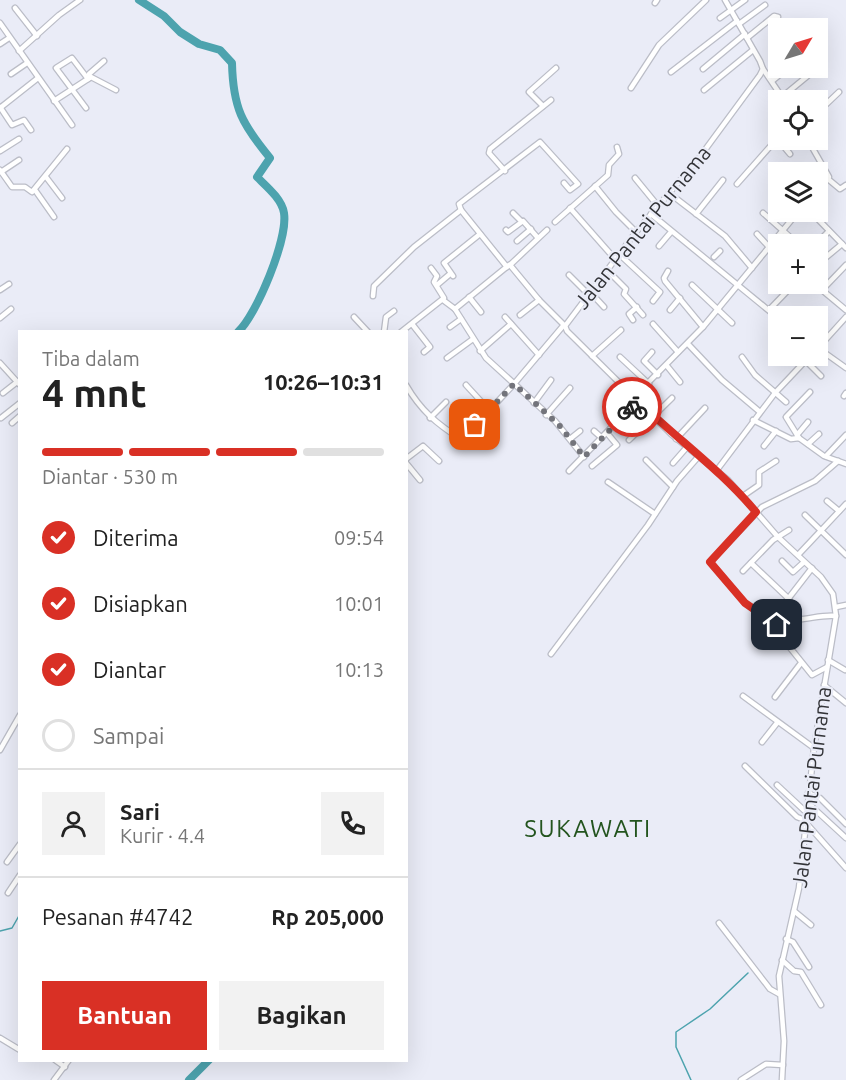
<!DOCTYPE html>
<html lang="id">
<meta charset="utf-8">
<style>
:root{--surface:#fff;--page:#f2f2f2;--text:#222;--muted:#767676;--line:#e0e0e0;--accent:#d93025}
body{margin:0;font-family:Ubuntu,sans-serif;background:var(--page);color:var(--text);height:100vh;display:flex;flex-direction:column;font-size:22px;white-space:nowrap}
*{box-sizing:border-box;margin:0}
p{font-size:20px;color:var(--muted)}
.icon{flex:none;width:33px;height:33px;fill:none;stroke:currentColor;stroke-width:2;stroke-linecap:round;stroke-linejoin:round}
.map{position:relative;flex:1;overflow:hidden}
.details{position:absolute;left:18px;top:330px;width:390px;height:732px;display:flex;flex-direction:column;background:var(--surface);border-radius:0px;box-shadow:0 6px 24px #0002}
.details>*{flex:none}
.needle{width:39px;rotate:52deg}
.fabs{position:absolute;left:768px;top:18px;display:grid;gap:12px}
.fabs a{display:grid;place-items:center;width:60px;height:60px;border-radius:0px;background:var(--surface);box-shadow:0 6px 24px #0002;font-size:30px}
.pin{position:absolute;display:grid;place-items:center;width:51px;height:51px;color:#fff;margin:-26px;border-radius:12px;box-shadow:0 3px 9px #0006}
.courier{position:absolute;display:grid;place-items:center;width:60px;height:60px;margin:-30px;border:4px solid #d93025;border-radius:50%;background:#fff;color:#222;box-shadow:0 2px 8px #0007}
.summary em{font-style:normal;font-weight:700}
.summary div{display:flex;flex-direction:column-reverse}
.summary{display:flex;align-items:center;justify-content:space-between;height:102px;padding:0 24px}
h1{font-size:39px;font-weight:700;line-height:45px}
.bar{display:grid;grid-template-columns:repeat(4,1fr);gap:9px 6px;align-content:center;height:72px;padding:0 24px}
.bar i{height:8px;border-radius:4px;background:var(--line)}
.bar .current{background:var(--accent)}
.bar p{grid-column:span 4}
.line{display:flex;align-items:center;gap:15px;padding:0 24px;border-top:2px solid var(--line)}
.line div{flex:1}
.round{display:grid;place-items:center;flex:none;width:63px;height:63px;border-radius:0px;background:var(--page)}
ol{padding:0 24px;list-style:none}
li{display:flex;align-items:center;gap:18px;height:66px}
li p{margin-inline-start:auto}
li .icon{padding:6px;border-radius:50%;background:var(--accent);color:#fff;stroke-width:4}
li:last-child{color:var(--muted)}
li i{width:33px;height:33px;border:3px solid var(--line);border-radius:50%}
.primary-button{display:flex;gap:12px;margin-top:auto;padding:12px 24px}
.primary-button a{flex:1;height:69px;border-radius:0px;background:var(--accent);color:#fff;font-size:24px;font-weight:700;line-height:69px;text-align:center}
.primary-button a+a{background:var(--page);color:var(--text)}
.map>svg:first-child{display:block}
</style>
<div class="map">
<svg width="846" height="1080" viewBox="0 0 846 1080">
<rect width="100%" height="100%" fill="#eaecf7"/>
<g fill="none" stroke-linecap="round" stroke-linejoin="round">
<!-- stream -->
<g stroke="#4da3ae" stroke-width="1.5">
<path d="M0,931L12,928L20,914"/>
<path d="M691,1080L676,1047V1032L710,1009L748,973"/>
</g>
<!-- river -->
<g stroke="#4da3ae" stroke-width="8">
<path d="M139,0L164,16L180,32L199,44L220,50L232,63C233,108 242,124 270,158L257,177C266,186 282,199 284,213C288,239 257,314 238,332"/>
<path d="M189,1080L209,1060"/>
</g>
<defs>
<g id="minor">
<path d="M655,3L657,0"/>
<path d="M15,8L37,36"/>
<path d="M720,18L745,0"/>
<path d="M0,23L72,125"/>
<path d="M739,24L765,5"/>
<path d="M747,38L774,16L778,17"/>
<path d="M0,44L9,38"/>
<path d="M19,51L59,15L80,0"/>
<path d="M703,69L745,34"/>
<path d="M763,69L784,100"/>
<path d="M671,72L737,21"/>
<path d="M11,74L27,63"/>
<path d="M90,77L89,74L104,61"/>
<path d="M772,81L788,68"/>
<path d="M631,88L659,45L706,0"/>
<path d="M704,90L753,50"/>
<path d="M782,97L816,69"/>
<path d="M54,101L91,77L116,90"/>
<path d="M543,106L529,92L556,68"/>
<path d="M0,107L12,125L24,120L31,130"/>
<path d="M0,108L38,78"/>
<path d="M86,108L56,68L72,58L88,79"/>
<path d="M818,112L839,92"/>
<path d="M808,140L829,177L818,190"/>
<path d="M780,142L790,154"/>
<path d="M0,151L19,139"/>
<path d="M0,170L12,187H25L32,192L67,149"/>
<path d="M505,171L489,153L490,149L551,100"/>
<path d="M1,172L19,160"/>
<path d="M46,177L62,198"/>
<path d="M635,178L658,206"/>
<path d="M828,179L840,189L846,185"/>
<path d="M737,184L775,141L783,140"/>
<path d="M595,186L616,212L636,232"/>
<path d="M35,190L54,217"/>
<path d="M669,193L725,236L752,268"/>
<path d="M570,208L615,259"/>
<path d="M811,212L846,248"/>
<path d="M513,213L521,221"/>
<path d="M763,213L798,244"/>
<path d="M651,214L778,318"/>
<path d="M696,214L723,180"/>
<path d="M555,222L608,175L609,165L619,154L617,147"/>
<path d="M506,230L508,232L523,221L538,238"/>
<path d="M547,230L510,265L539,300L565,326L567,331L671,434L728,480L778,537L821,577L833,594L836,616L814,748L799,888L779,976L784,1041L782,1080"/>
<path d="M757,234L769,247"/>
<path d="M820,240L829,231"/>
<path d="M517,241L531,229"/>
<path d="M659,246L671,232"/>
<path d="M619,254L660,292L653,301"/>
<path d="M714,257L720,251"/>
<path d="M818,264L842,244"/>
<path d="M846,265L822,290L846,310"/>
<path d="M507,267L461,210L459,204L540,142L578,184L570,190L564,183"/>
<path d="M607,270L626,289L624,294L643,315"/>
<path d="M668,271L664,278L665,281L703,327"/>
<path d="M569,275L589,295"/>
<path d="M453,276L444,263L480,234"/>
<path d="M815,284L822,290"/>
<path d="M437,285L450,274"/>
<path d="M692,285L732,323"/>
<path d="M0,290L9,284"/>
<path d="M591,293L604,307"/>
<path d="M373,296L374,286L414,247L461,210"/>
<path d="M469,297L481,312"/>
<path d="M443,300L455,309L486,358L555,421L584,457"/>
<path d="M455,309L509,265"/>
<path d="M670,310L680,298"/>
<path d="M769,310L794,284"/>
<path d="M520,315L539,300"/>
<path d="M354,317L368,332"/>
<path d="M505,317L539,355"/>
<path d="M0,318L11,309"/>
<path d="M633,320L629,314L637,307"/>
<path d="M412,324L430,347L424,352"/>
<path d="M653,324L678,352"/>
<path d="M565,326L636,232L699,158L760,75L763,69L760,61L725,0"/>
<path d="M450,327L461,319"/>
<path d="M384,332L386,317L394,311"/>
<path d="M401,332L444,298L434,282L437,276L431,268"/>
<path d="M688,344L722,380L760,412"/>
<path d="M818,348L846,317"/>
<path d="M818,348L846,368"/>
<path d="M480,351L511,324"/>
<path d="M652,352L644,361L658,375"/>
<path d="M592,356L621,330"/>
<path d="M620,357L649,384"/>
<path d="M742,357L755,375L786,402"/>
<path d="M447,358L473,339"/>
<path d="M805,360L821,376"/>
<path d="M0,363L20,385"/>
<path d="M667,366L680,382"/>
<path d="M406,385C421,411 437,424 462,440"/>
<path d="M466,385L489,410"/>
<path d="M3,393L17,382"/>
<path d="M844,396L846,393"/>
<path d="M634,397L703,327L798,212"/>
<path d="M534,403L551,380"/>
<path d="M546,415L570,388"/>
<path d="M1,418L20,403"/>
<path d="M430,418L446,402"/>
<path d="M753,420L791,439L799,438L824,456L846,464"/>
<path d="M12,423L20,416"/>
<path d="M594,431L602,438"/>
<path d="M797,435L808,422"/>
<path d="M799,438L786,417L810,392"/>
<path d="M570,439L580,431"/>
<path d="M676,439L705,408"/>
<path d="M629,440L672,398"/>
<path d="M808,444L819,434"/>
<path d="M457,445L514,384L563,326"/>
<path d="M764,446L776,431"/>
<path d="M826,456L846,435"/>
<path d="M406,459L423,446L439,461"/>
<path d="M646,460L673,487"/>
<path d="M406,463L420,480"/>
<path d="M673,463L687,447"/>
<path d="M592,466L617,445L607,433"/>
<path d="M717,470L775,393L810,356"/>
<path d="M569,471L637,401"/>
<path d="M608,482L655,514"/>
<path d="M743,496L759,485V472L776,461"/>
<path d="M827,501L839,511"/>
<path d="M805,515L846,555"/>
<path d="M798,555L846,504"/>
<path d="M782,561L793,572L804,562"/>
<path d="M751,563L789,599"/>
<path d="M743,571L773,540L789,530"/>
<path d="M836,607L846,605"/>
<path d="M781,608L812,568"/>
<path d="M836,616C818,614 801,623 784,618L776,626L745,603L710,562L762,507L815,481L838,461"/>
<path d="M783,639L812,675L827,667"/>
<path d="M551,654L648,525L677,481L699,456"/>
<path d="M828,660L845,670"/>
<path d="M824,685L846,703"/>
<path d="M743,696L814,748"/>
<path d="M775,697L801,663"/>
<path d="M762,742L777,723"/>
<path d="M0,750L20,715"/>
<path d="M745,766L797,817L807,821"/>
<path d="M777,785L807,813"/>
<path d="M808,793L820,798L846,824"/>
<path d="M808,803L846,838"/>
<path d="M807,824L846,868"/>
<path d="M7,862L20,844"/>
<path d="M8,893L20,875"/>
<path d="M794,911L811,925"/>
<path d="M719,923L770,989L779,994"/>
<path d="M786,939L793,942L809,967"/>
<path d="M782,960L794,971L801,972L821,1005"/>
<path d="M0,1038L20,1050"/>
<path d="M55,1060L65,1067"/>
<path d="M54,1080L69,1060"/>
<path d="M741,1080L766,1064L783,1065"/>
</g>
</defs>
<!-- minor casing -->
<use href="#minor" stroke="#bbbdc7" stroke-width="7"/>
<!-- minor -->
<use href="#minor" stroke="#fff" stroke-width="4.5"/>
</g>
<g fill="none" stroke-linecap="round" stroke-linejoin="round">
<!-- done -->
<path stroke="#73747b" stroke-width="6" stroke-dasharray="0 10.8" d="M475,425L514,384L559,425L584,457L632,407"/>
<!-- route -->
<path stroke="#d93025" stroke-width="8" d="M632,407L638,401C677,439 721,470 756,512L710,562L745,603L777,625"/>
</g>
<g text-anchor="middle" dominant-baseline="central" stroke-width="4.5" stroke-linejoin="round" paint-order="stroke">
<!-- street labels -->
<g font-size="21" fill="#333438" stroke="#eaecf7">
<text transform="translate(642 227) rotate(-51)">Jalan Pantai Purnama</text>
<text transform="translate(811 787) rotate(-83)">Jalan Pantai Purnama</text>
</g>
<!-- quarter labels -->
<g font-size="24" letter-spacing="1.5" fill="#23541e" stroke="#eaecf7">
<text x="588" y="828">SUKAWATI</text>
</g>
</g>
</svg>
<div class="fabs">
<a><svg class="needle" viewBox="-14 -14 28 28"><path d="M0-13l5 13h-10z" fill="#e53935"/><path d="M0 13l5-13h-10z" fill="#767676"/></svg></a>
<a><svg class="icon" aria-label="locate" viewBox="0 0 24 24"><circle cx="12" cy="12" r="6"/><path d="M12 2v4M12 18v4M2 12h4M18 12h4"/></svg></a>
<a><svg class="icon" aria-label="layers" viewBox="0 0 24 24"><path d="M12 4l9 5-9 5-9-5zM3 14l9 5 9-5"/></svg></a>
<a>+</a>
<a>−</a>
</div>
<div class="pin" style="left:475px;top:425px;background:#ea580c"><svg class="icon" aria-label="bag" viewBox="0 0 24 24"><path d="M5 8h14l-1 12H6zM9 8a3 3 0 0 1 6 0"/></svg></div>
<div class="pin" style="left:777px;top:625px;background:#1f2937"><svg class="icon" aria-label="home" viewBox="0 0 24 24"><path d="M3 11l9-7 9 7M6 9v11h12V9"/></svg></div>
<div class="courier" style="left:632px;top:407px"><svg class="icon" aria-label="bike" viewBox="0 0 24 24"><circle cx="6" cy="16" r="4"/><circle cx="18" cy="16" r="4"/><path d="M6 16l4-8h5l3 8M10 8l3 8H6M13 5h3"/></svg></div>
<section class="details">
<div class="summary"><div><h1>4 mnt</h1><p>Tiba dalam</p></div><em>10:26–10:31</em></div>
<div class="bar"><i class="current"></i><i class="current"></i><i class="current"></i><i></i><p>Diantar · 530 m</p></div>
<ol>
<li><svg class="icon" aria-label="check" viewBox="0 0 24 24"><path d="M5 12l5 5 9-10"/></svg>Diterima<p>09:54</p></li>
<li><svg class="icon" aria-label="check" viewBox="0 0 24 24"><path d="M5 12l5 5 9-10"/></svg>Disiapkan<p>10:01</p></li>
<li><svg class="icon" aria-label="check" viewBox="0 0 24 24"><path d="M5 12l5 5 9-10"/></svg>Diantar<p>10:13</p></li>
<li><i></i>Sampai</li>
</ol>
<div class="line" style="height:108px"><a class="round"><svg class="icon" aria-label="person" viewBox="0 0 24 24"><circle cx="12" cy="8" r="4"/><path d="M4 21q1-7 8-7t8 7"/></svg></a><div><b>Sari</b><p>Kurir · 4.4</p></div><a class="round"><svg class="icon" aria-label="phone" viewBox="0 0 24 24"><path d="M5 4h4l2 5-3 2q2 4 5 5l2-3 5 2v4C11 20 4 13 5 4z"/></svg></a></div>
<div class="line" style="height:78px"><div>Pesanan #4742</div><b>Rp 205,000</b></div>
<div class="primary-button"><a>Bantuan</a><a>Bagikan</a></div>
</section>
</div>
